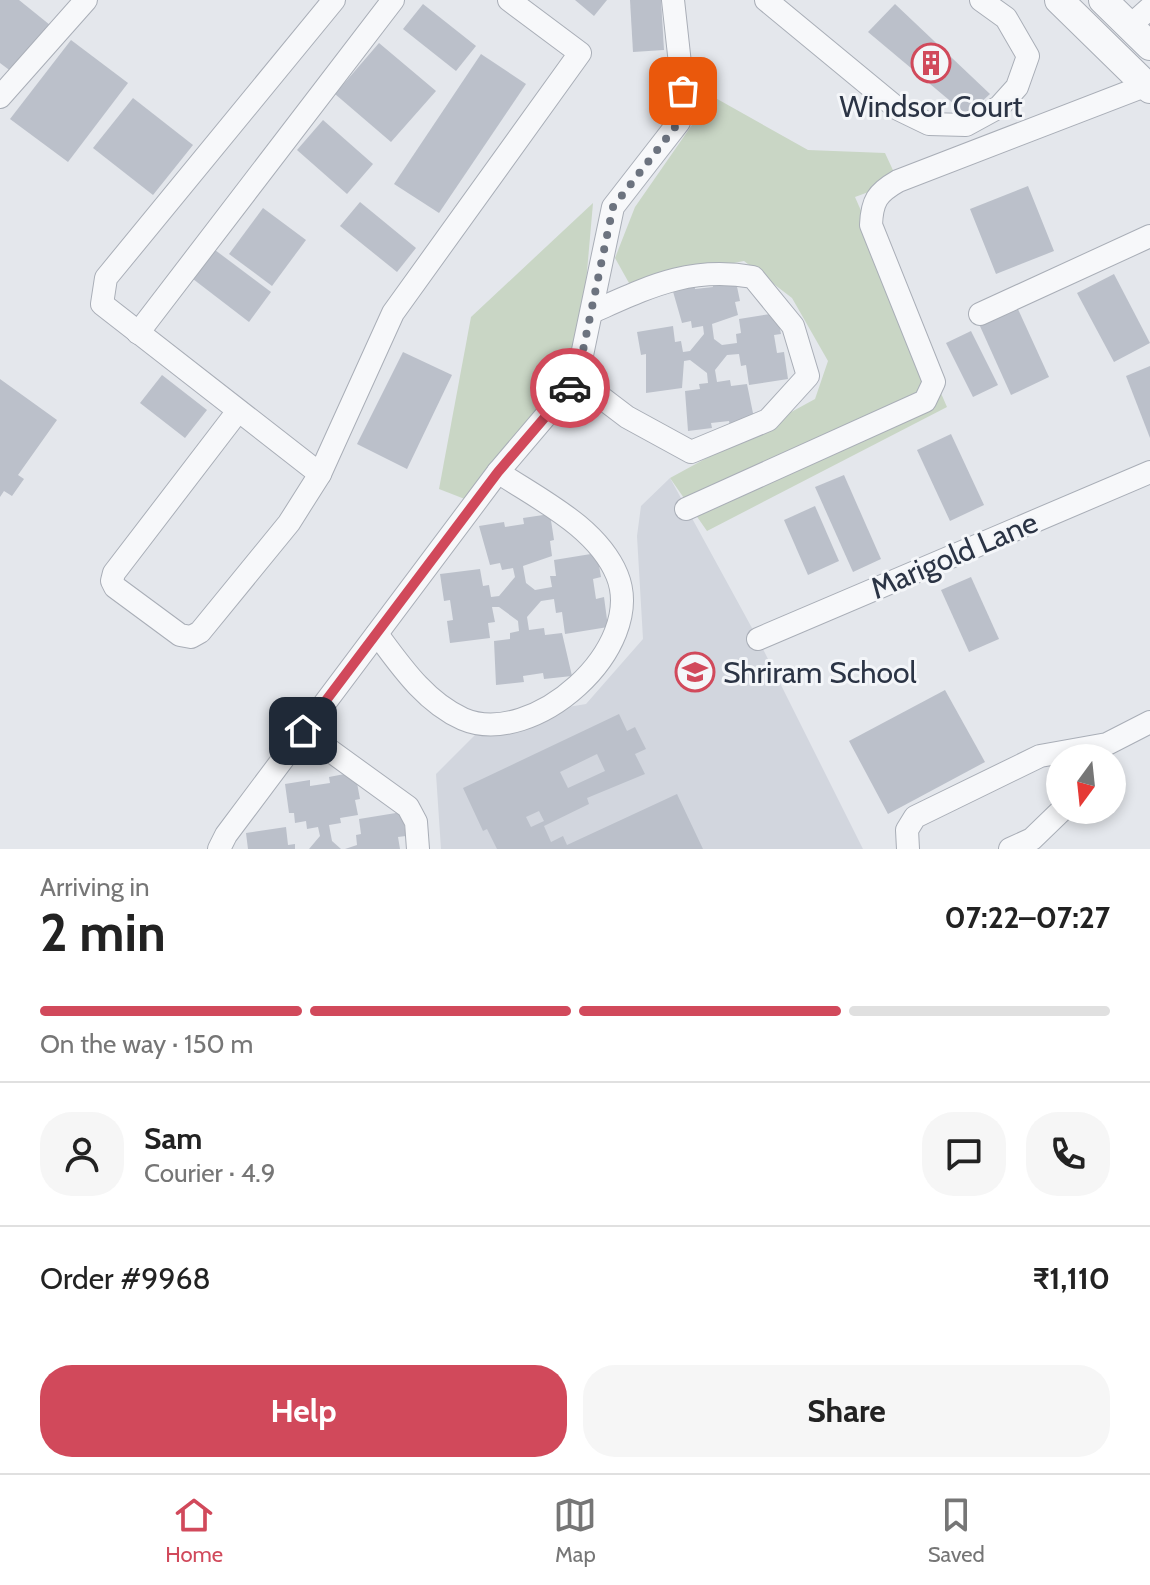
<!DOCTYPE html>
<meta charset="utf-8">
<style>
:root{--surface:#fff;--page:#f6f6f6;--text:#222;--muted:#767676;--line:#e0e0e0;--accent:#d1495b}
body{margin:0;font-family:Cabin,sans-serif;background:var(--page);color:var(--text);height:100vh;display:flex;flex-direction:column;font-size:30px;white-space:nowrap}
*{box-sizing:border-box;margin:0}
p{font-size:26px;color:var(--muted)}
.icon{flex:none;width:44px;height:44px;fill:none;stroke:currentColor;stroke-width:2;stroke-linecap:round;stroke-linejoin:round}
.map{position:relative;height:849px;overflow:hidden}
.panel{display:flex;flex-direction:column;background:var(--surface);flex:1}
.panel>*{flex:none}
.needle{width:52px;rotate:195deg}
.fabs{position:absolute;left:1046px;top:744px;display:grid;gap:16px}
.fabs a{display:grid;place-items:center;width:80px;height:80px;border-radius:50%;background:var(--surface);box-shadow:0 4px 12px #0003;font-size:40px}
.pin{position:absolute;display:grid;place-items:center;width:68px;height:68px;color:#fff;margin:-34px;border-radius:16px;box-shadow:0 4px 12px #0006}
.courier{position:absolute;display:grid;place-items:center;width:80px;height:80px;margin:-40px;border:6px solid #d1495b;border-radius:50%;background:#fff;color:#222;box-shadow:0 2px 10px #0007}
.headline em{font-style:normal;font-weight:800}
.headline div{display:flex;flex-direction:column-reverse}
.headline{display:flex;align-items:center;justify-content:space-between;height:136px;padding:0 40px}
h1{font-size:52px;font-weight:800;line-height:60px}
.bar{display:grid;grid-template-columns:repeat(4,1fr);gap:12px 8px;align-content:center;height:96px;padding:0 40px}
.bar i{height:10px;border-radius:6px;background:var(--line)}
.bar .on{background:var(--accent)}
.bar p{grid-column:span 4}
.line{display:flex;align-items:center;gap:20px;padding:0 40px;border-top:2px solid var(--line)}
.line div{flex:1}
.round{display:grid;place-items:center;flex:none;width:84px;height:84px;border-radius:32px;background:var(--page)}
.cta{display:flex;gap:16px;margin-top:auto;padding:16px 40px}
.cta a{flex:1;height:92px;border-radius:32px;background:var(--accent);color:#fff;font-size:32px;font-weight:800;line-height:92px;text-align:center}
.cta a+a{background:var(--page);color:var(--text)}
.tab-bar{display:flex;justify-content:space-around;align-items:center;height:112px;border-top:2px solid var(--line);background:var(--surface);font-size:22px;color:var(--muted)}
.tab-bar a{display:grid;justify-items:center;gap:4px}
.tab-bar .on{color:var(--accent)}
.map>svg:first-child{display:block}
</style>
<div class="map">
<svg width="1150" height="849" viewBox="0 0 1150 849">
<rect width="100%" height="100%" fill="#e4e7ec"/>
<!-- built -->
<path fill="#d2d6de" d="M670,478L758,639L863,849H441L436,774L490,720L586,704L643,639L637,536L641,506Z"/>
<!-- green -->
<g fill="#c9d6c5">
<path d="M703,91L808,150L885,153L898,181L855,197L947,407L707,531L670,478L815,399L828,361L792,298L744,261L629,283L615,258L635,207L694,122Z"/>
<path d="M593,203L579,363L475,503L439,489L471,317Z"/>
</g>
<!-- building -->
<g fill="#bbc0ca" fill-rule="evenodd">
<path d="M0,0H19L50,25L12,72L0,63Z"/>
<path d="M575,0H607L594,16Z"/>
<path d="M630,0H661L664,50L633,52Z"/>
<path d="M423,4L476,46L456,71L403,29Z"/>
<path d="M895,4L990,94L967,115L868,32Z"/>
<path d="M71,40L128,83L68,162L10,119Z"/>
<path d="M379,43L436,91L391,142L335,94Z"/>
<path d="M481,54L526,84L439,213L394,184Z"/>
<path d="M133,98L193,145L153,195L93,148Z"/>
<path d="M323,120L373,164L347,194L297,150Z"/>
<path d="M1028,186L1054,251L996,274L970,209Z"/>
<path d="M360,202L416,248L397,272L340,226Z"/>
<path d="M263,208L306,240L272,286L229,254Z"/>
<path d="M215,250L271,292L249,322L193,279Z"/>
<path d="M1114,274L1150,343L1114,362L1077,293Z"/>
<path d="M735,277L740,301L735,302L738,315L712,324L714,339L722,345L737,343L736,334L741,333L739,319L777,313L781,334L774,335L777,353L784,352L788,379L749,385L746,365L741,366L739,354L727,355L715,370L717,382L730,380L731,386L747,384L755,423L730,426L729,421L711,423L712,428L688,431L685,391L700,389L699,384L708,383L707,373L690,360L684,361L682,388L646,393V354L641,355L637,332L673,326L675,342L681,341L683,352L690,351L704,334L703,326L692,328L691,321L682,323L672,288L695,284V289L713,287L712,281Z"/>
<path d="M1017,307L1049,377L1011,395L979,324Z"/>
<path d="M971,331L998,385L973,397L946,343Z"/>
<path d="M403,352L452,375L407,469L357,444Z"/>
<path d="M1150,366V438L1126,376Z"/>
<path d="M162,375L207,410L185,438L140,403Z"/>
<path d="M0,379L57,420L18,475L24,479L12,496L4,491L0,497Z"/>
<path d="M951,434L984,505L950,521L917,450Z"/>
<path d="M844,475L881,559L853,572L815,487Z"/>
<path d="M815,506L839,561L808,575L784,520Z"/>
<path d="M550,514L554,540L550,541L552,556L523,566L526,583L535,590L552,587L550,576H556L554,560L597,553L601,577L593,579L596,599L604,597L608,627L565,634L562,612L556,613L554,599L541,601L527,617L529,630L544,628L545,635L562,633L572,676L544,679L543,673L523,676L524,682L496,685L494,641L510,639V633L519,631L518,621L499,607H492L495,622L488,623L490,638L450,643L447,621L453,620L450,600L444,601L440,574L480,569L483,586L489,585L491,597L499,596L515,577L513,568L502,570L500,563L490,565L479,526L504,522L505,527L524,524L523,518Z"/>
<path d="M971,577L999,639L969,652L941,590Z"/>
<path d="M945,690L985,762L888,814L849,741Z"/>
<path d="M619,714L627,731L635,727L646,749L635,754L645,774L587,798L589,804L544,826L551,842L563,836L567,845L677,794L703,849H497L487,829L483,831L463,788ZM597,754L605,771L568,788L560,772ZM539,811L544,821L531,827L526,817Z"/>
<path d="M355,772L360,799L355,800L358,815L340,818L341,823L329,825L332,841L341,849H309L320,836L318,827L307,829L306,821L295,823L294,813H289L285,784L310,780V786L330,783L329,777Z"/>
<path d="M402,812L406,836L398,837L400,849H345L357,845L356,835L361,834L359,819Z"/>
<path d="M286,827L288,845L295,844V849H248L246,833Z"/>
</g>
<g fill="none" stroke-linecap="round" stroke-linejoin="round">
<defs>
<g id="minor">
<path d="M766,0L898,109L929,124L966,125L999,107L1017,87L1028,56L1006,18L981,0"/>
<path d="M1130,26L1150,8"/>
<path d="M0,97L86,0"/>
<path d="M980,314L1150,236"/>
<path d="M138,333L393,0"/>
<path d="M577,379L627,417L691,452L768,420L808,376L793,326L753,277C689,266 649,287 592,312"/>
<path d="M238,411L114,573L112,581L115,587L180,635L191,637L200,632L289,523L320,474L393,313L580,53L509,0"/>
<path d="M320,474L102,304L106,278L334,0"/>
<path d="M686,509L925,401L934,382L871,225C872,201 877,193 898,181L1147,85"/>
<path d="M377,634C400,665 425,702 463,719C533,749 647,648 617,575C597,527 540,500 498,472"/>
<path d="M758,639L1150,472"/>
<path d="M303,731L408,807L416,822L418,849"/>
<path d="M219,849L226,835L498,472L577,379L613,207L679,122L683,91L673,0"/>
<path d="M908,849L907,830L915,817L1040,756L1107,744L1150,722"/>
<path d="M1010,849L1032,839L1062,810"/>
</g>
<g id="tertiary">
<path d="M1059,0L1150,89"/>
<path d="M1103,0L1150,46"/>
</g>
</defs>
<!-- minor casing -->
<use href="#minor" stroke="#a9aeb7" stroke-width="24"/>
<!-- tertiary casing -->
<use href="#tertiary" stroke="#a9aeb7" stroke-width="30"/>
<!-- minor -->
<use href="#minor" stroke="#f7f8fa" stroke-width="22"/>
<!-- tertiary -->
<use href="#tertiary" stroke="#f7f8fa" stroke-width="28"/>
</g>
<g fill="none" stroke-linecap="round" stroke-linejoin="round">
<!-- done -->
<path stroke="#6c737f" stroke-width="8" stroke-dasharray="0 14.4" d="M570,388L577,379L613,207L679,122L683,91"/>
<!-- route -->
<path stroke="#d1495b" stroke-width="10" d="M303,731L498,472L570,388"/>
</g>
<!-- icons -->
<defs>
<symbol id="building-ring" viewBox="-11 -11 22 22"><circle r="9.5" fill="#f4f6f9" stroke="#d1495b" stroke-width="1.5"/><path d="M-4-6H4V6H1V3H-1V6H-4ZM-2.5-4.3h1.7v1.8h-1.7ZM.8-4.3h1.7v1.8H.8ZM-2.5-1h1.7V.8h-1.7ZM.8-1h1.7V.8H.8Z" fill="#d1495b"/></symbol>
<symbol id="school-ring" viewBox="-11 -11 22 22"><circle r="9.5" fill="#f4f6f9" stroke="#d1495b" stroke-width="1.5"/><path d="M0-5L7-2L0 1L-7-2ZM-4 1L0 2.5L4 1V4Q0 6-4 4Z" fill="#d1495b"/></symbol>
</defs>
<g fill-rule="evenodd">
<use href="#building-ring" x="909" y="41" width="44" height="44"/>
<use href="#school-ring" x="673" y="650" width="44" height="44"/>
</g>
<g text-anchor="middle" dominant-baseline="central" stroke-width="6" stroke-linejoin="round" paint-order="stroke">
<!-- poi labels -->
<g font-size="30" fill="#2b3445" stroke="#f4f6f9">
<text x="931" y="106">Windsor Court</text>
<text x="723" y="672" text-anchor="start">Shriram School</text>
</g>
<!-- street labels -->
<g font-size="30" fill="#2b3445" stroke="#f4f6f9">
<text transform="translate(954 555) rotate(-23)">Marigold Lane</text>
</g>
</g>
</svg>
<div class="fabs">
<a><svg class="needle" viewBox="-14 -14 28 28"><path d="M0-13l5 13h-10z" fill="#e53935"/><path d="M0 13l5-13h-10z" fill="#767676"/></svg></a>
</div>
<div class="pin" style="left:683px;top:91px;background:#ea580c"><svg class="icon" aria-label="bag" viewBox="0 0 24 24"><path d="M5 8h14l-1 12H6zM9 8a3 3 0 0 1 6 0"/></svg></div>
<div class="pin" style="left:303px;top:731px;background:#1f2937"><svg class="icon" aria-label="home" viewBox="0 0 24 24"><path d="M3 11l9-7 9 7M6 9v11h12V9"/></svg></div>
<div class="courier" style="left:570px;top:388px"><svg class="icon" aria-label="car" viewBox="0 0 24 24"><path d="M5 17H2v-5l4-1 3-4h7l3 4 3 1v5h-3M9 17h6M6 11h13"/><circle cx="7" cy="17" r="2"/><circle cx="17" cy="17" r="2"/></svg></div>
</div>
<section class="panel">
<div class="headline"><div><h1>2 min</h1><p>Arriving in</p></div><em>07:22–07:27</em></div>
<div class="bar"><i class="on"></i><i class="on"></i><i class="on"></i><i></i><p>On the way · 150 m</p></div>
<div class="line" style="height:144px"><a class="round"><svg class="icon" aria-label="person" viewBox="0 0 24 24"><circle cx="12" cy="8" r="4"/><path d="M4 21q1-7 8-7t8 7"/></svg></a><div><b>Sam</b><p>Courier · 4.9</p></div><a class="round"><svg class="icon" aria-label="chat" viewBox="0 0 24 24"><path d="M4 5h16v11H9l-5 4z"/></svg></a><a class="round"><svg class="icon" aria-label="phone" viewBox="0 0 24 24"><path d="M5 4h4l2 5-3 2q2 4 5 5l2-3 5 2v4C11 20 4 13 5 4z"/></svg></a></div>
<div class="line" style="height:104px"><div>Order #9968</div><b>₹1,110</b></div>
<div class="cta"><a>Help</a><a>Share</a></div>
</section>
<nav class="tab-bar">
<a class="on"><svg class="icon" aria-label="home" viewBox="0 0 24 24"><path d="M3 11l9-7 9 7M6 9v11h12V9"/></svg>Home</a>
<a><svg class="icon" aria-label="map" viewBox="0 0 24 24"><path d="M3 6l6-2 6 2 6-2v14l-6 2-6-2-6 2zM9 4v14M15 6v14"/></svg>Map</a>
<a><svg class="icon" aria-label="saved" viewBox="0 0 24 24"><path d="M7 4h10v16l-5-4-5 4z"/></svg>Saved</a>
</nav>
